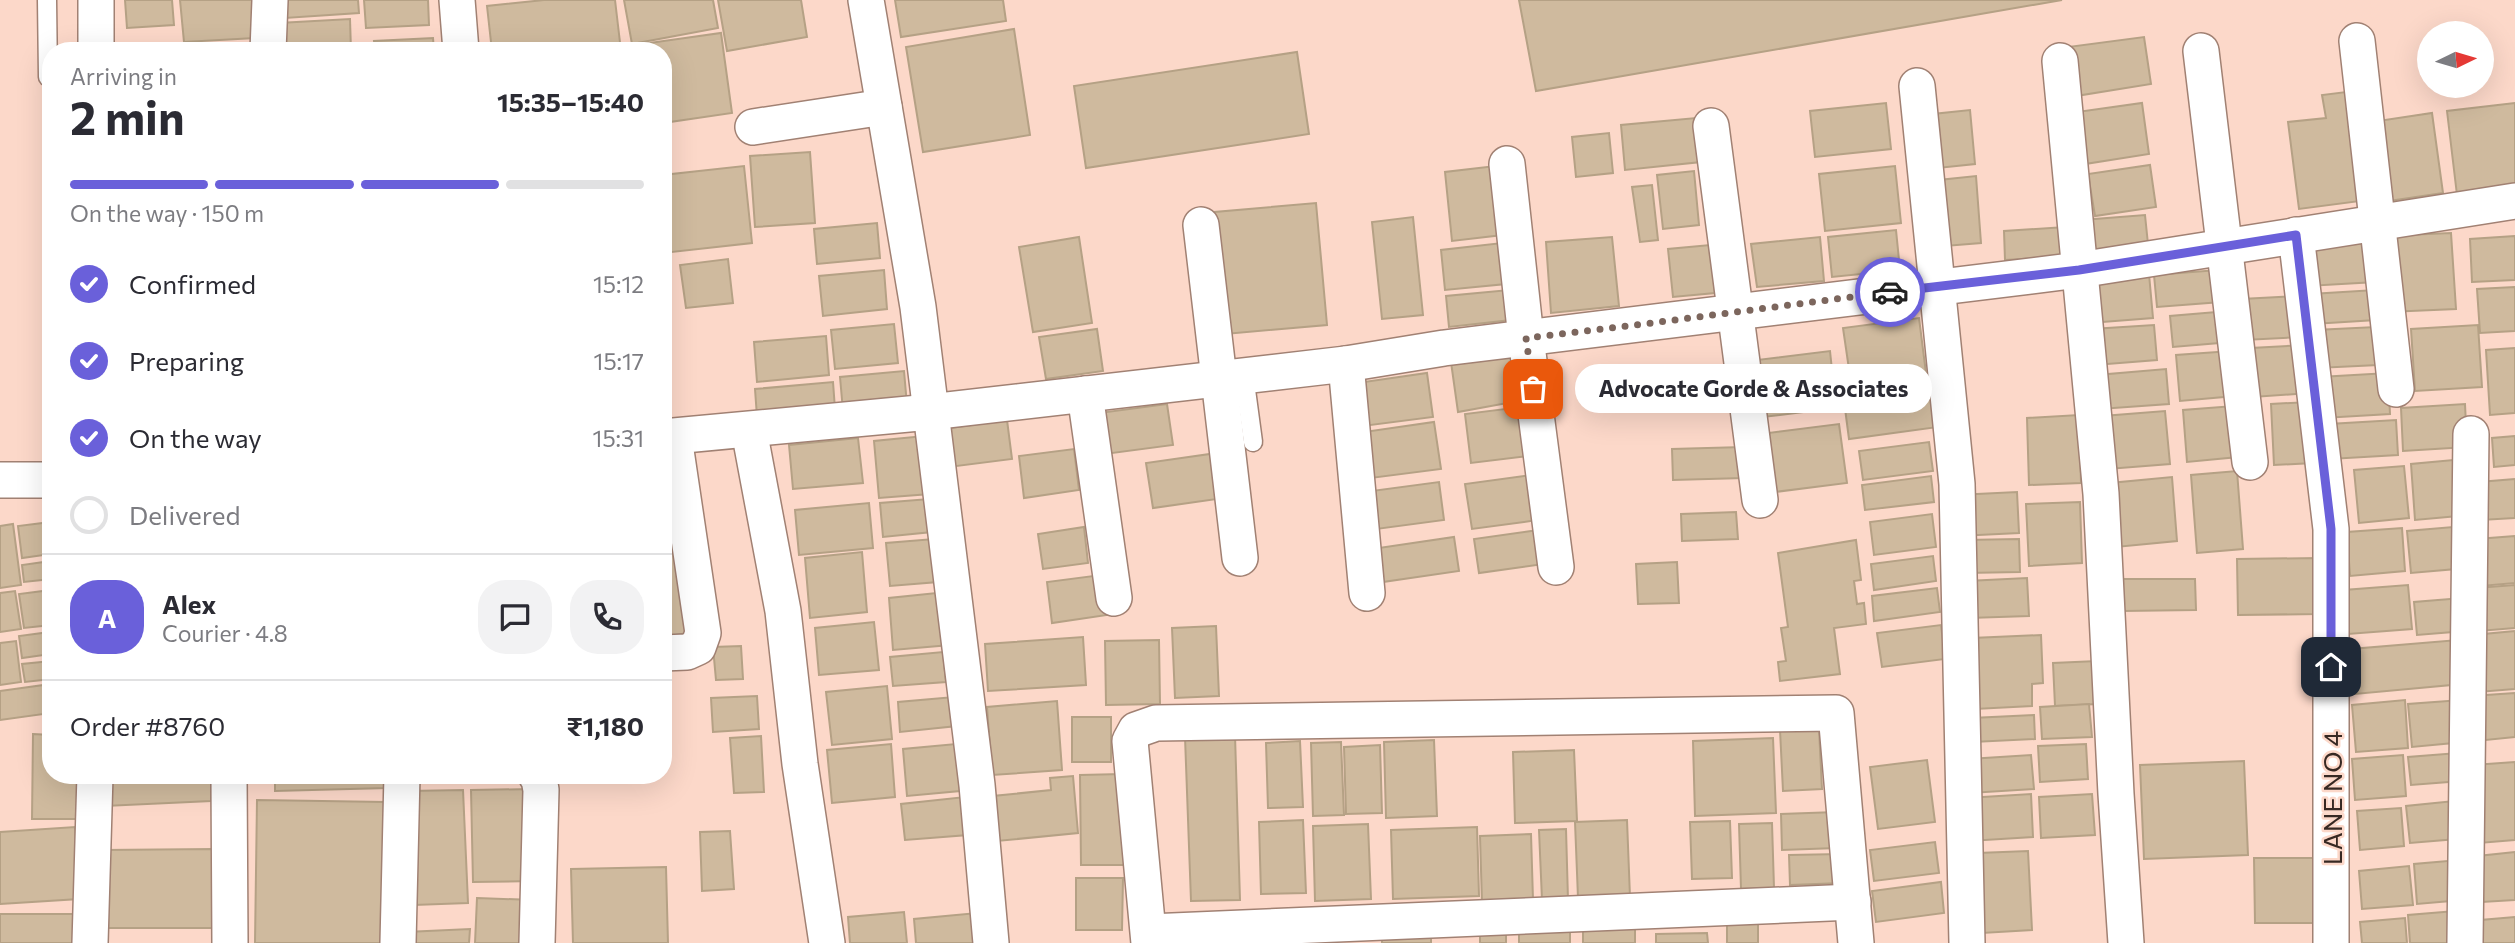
<!DOCTYPE html>
<meta charset="utf-8">
<style>
:root{--surface:#fff;--page:#f2f2f3;--text:#2b2b33;--muted:#7c7c81;--line:#e1e1e2;--accent:#6a60da}
body{margin:0;font-family:Commissioner,sans-serif;background:var(--page);color:var(--text);height:100vh;display:flex;flex-direction:column;font-size:26px;white-space:nowrap}
*{box-sizing:border-box;margin:0}
p{font-size:23px;color:var(--muted)}
.icon{flex:none;width:38px;height:38px;fill:none;stroke:currentColor;stroke-width:2;stroke-linecap:round;stroke-linejoin:round}
.map{position:relative;flex:1;overflow:hidden}
.panel{position:absolute;left:42px;top:42px;width:630px;height:742px;display:flex;flex-direction:column;background:var(--surface);border-radius:28px;box-shadow:0 7px 28px #0002}
.panel>*{flex:none}
.needle{width:46px;rotate:85deg}
.fabs{position:absolute;left:2417px;top:21px;display:grid;gap:14px}
.fabs a{display:grid;place-items:center;width:77px;height:77px;border-radius:50%;background:var(--surface);box-shadow:0 7px 28px #0002;font-size:35px}
.pin{position:absolute;display:grid;place-items:center;width:60px;height:60px;color:#fff;margin:-30px;border-radius:14px;box-shadow:0 4px 10px #0006}
.courier{position:absolute;display:grid;place-items:center;width:70px;height:70px;margin:-35px;border:5px solid #6a60da;border-radius:50%;background:#fff;color:#222;box-shadow:0 2px 9px #0007}
.bubble{position:absolute;height:49px;border-radius:24px;background:var(--surface);box-shadow:0 7px 28px #0002;font-size:23px;font-weight:700;line-height:49px;text-align:center}
.headline em{font-style:normal;font-weight:700}
.headline div{display:flex;flex-direction:column-reverse}
.headline{display:flex;align-items:center;justify-content:space-between;height:119px;padding:0 28px}
h1{font-size:46px;font-weight:700;line-height:52px}
.bar{display:grid;grid-template-columns:repeat(4,1fr);gap:10px 7px;align-content:center;height:84px;padding:0 28px}
.bar i{height:9px;border-radius:5px;background:var(--line)}
.bar .on{background:var(--accent)}
.bar p{grid-column:span 4}
.line{display:flex;align-items:center;gap:18px;padding:0 28px;border-top:2px solid var(--line)}
.line div{flex:1}
.round{display:grid;place-items:center;flex:none;width:74px;height:74px;border-radius:28px;background:var(--page)}
ol{padding:0 28px;list-style:none}
li{display:flex;align-items:center;gap:21px;height:77px}
li p{margin-inline-start:auto}
li .icon{padding:7px;border-radius:50%;background:var(--accent);color:#fff;stroke-width:4}
li:last-child{color:var(--muted)}
li i{width:38px;height:38px;border:4px solid var(--line);border-radius:50%}
.map>svg:first-child{display:block}
</style>
<div class="map">
<svg width="2515" height="943" viewBox="0 0 2515 943">
<rect width="100%" height="100%" fill="#fcd8c9"/>
<!-- building -->
<g fill="#cfba9e" stroke="#b5a185" stroke-width="2">
<path d="M125,0H172L174,25L127,28Z"/>
<path d="M180,0H253L255,38L184,42Z"/>
<path d="M284,0H358L359,13L285,18Z"/>
<path d="M364,0H428L429,25L366,28Z"/>
<path d="M544,0H615L621,51H492L487,6Z"/>
<path d="M624,0H713L718,28L632,44Z"/>
<path d="M718,0H801L807,37L727,51Z"/>
<path d="M895,0H1003L1006,21L901,37Z"/>
<path d="M1519,0H2062L1536,91Z"/>
<path d="M350,19L351,51H280L279,23Z"/>
<path d="M1014,29L1030,135L923,152L906,47Z"/>
<path d="M721,33L732,113L663,123V51H643L642,44Z"/>
<path d="M2144,37L2151,84L2076,96L2068,47Z"/>
<path d="M433,38L434,51H375L374,41Z"/>
<path d="M1297,52L1309,134L1086,168L1074,86Z"/>
<path d="M2354,91L2368,200L2299,209L2288,122L2326,118L2322,95Z"/>
<path d="M1886,103L1891,149L1815,157L1810,111Z"/>
<path d="M2142,103L2149,154L2085,164L2077,112Z"/>
<path d="M2515,103V188L2457,195L2447,111Z"/>
<path d="M1970,110L1975,164L1938,168L1933,114Z"/>
<path d="M2432,113L2443,193L2389,201L2378,121Z"/>
<path d="M1696,118L1701,162L1625,170L1621,125Z"/>
<path d="M1609,133L1613,173L1576,177L1572,137Z"/>
<path d="M810,152L815,223L755,227L750,156Z"/>
<path d="M1504,165L1511,234L1452,241L1445,172Z"/>
<path d="M2150,165L2156,207L2095,216L2088,174Z"/>
<path d="M744,166L752,243L663,253V175Z"/>
<path d="M1895,166L1901,223L1825,231L1819,174Z"/>
<path d="M1694,171L1699,225L1663,229L1657,175Z"/>
<path d="M1976,176L1981,243L1945,246L1939,180Z"/>
<path d="M1652,185L1658,240L1640,242L1632,187Z"/>
<path d="M1316,203L1327,325L1214,335L1203,213Z"/>
<path d="M2145,215L2149,254L2085,259L2082,220Z"/>
<path d="M1413,217L1423,315L1382,319L1372,222Z"/>
<path d="M877,223L880,258L817,264L814,229Z"/>
<path d="M2065,227L2067,256L2005,260L2004,231Z"/>
<path d="M1896,230L1900,270L1832,277L1828,237Z"/>
<path d="M2451,233L2456,309L2388,312L2383,236Z"/>
<path d="M2515,236V280L2472,282L2470,239Z"/>
<path d="M1079,237L1092,323L1033,332L1019,247Z"/>
<path d="M1612,237L1619,306L1551,313L1546,242Z"/>
<path d="M1820,237L1824,281L1757,287L1751,244Z"/>
<path d="M2373,239L2376,282L2307,286L2304,243Z"/>
<path d="M1502,243L1506,284L1445,290L1441,250Z"/>
<path d="M1710,245L1715,293L1673,297L1668,249Z"/>
<path d="M728,259L733,303L686,308L680,265Z"/>
<path d="M884,270L887,309L823,316L819,276Z"/>
<path d="M2218,270L2221,302L2157,307L2154,275Z"/>
<path d="M2149,274L2153,318L2090,323L2087,280Z"/>
<path d="M2515,287V331L2480,333L2477,289Z"/>
<path d="M1509,290L1511,320L1449,327L1446,296Z"/>
<path d="M2375,290L2376,320L2313,324L2311,294Z"/>
<path d="M2298,296L2300,337L2244,340L2242,299Z"/>
<path d="M2228,311L2231,342L2173,347L2170,316Z"/>
<path d="M1919,318L1926,373L1851,383L1843,328Z"/>
<path d="M894,324L898,363L835,369L831,330Z"/>
<path d="M2154,325L2157,360L2095,365L2092,329Z"/>
<path d="M2478,325L2482,387L2415,391L2411,329Z"/>
<path d="M2376,327L2378,365L2317,368L2315,330Z"/>
<path d="M1097,329L1103,371L1046,379L1039,337Z"/>
<path d="M826,336L829,375L757,382L754,342Z"/>
<path d="M2306,345L2309,393L2253,397L2251,348Z"/>
<path d="M2515,348V413L2490,415L2486,350Z"/>
<path d="M1830,351L1836,408L1763,417L1757,360Z"/>
<path d="M2231,351L2235,396L2180,401L2176,355Z"/>
<path d="M1518,354L1524,400L1458,412L1451,362Z"/>
<path d="M2166,369L2169,404L2100,409L2097,375Z"/>
<path d="M904,371L907,405L843,411L840,377Z"/>
<path d="M1427,373L1433,417L1363,426L1357,383Z"/>
<path d="M2388,373L2390,414L2323,418L2320,377Z"/>
<path d="M833,382L835,409L757,417L755,389Z"/>
<path d="M1933,382L1938,427L1849,439L1843,393Z"/>
<path d="M2309,402L2313,463L2274,465L2271,404Z"/>
<path d="M1167,404L1173,445L1105,454L1099,413Z"/>
<path d="M2465,404L2467,447L2403,451L2401,408Z"/>
<path d="M2234,406L2238,457L2187,462L2183,410Z"/>
<path d="M1521,407L1528,456L1471,463L1465,414Z"/>
<path d="M2165,411L2170,464L2108,469L2103,416Z"/>
<path d="M2079,415L2081,483L2029,485L2027,418Z"/>
<path d="M1007,420L1012,459L949,467L943,429Z"/>
<path d="M2396,420L2398,455L2330,459L2329,424Z"/>
<path d="M1434,422L1441,469L1363,479L1357,433Z"/>
<path d="M1839,424L1847,483L1775,492L1768,433Z"/>
<path d="M924,436L930,494L879,498L874,441Z"/>
<path d="M2515,436V465L2494,467L2492,438Z"/>
<path d="M858,438L863,483L793,489L789,445Z"/>
<path d="M1929,442L1933,471L1863,480L1859,451Z"/>
<path d="M1743,447L1744,478L1673,480L1672,449Z"/>
<path d="M1074,449L1079,490L1024,498L1019,456Z"/>
<path d="M1217,453L1224,498L1153,508L1146,463Z"/>
<path d="M2464,459L2469,515L2415,520L2411,464Z"/>
<path d="M2404,466L2409,518L2359,523L2354,470Z"/>
<path d="M2237,471L2243,549L2197,553L2191,475Z"/>
<path d="M1532,475L1538,520L1472,529L1465,484Z"/>
<path d="M1931,476L1934,502L1865,510L1862,485Z"/>
<path d="M2172,477L2177,541L2116,547L2110,483Z"/>
<path d="M2515,479V518L2481,520L2479,482Z"/>
<path d="M1439,482L1444,520L1369,530L1364,492Z"/>
<path d="M2017,492L2019,533L1958,536L1957,495Z"/>
<path d="M672,499L694,632L663,637V501Z"/>
<path d="M929,499L932,532L883,537L880,503Z"/>
<path d="M2080,502L2082,563L2029,566L2026,504Z"/>
<path d="M869,503L873,548L799,555L795,510Z"/>
<path d="M1736,512L1738,539L1682,541L1681,514Z"/>
<path d="M1932,514L1936,547L1874,555L1870,522Z"/>
<path d="M51,522V554L22,558L18,526Z"/>
<path d="M13,524L21,585L0,588V526Z"/>
<path d="M1084,527L1088,563L1043,569L1038,534Z"/>
<path d="M2453,527L2456,569L2411,573L2407,531Z"/>
<path d="M2402,528L2405,571L2350,576L2347,532Z"/>
<path d="M1539,530L1544,564L1479,573L1474,539Z"/>
<path d="M2515,536V583L2481,586L2477,539Z"/>
<path d="M1454,537L1459,571L1369,584L1365,550Z"/>
<path d="M934,539L938,582L890,586L886,543Z"/>
<path d="M2019,539L2020,572L1965,573L1964,540Z"/>
<path d="M1856,540L1861,580L1854,581L1857,604L1864,603L1866,624L1834,628L1840,674L1780,681L1778,662L1786,661L1781,628L1788,627L1778,553Z"/>
<path d="M862,552L867,612L810,618L805,558Z"/>
<path d="M1933,556L1936,581L1874,590L1871,564Z"/>
<path d="M2318,558V614L2238,615L2237,559Z"/>
<path d="M51,561V579L24,582L22,565Z"/>
<path d="M1677,562L1679,603L1638,604L1636,564Z"/>
<path d="M1101,575L1107,615L1052,623L1047,582Z"/>
<path d="M2027,578L2029,616L1969,618L1967,581Z"/>
<path d="M2122,579H2195L2196,610L2123,611Z"/>
<path d="M2408,585L2412,629L2348,634L2344,590Z"/>
<path d="M2515,585V628L2479,631L2476,588Z"/>
<path d="M1937,588L1940,612L1874,621L1872,596Z"/>
<path d="M51,590V625L24,628L19,594Z"/>
<path d="M15,591L21,629L0,632V593Z"/>
<path d="M946,592L950,645L893,650L889,598Z"/>
<path d="M2462,598L2465,631L2417,635L2414,602Z"/>
<path d="M874,622L879,670L819,675L815,628Z"/>
<path d="M1941,625L1945,659L1882,667L1877,633Z"/>
<path d="M1216,626L1219,696L1175,698L1172,628Z"/>
<path d="M2515,631V689L2478,692L2473,635Z"/>
<path d="M50,632L51,654L22,658L19,636Z"/>
<path d="M2041,635L2043,683L2032,684V706L1975,709L1972,638Z"/>
<path d="M1083,637L1086,685L988,691L985,644Z"/>
<path d="M1159,640L1160,704L1106,705L1105,641Z"/>
<path d="M2458,640L2462,684L2355,694L2351,649Z"/>
<path d="M16,641L21,682L0,685V643Z"/>
<path d="M741,646L743,679L716,680L713,647Z"/>
<path d="M943,652L946,682L893,686L890,657Z"/>
<path d="M51,661V679L25,682L22,664Z"/>
<path d="M2097,661L2098,704L2055,706L2053,663Z"/>
<path d="M51,684V713L0,720V691Z"/>
<path d="M887,686L892,739L832,745L826,692Z"/>
<path d="M2515,693V737L2476,741L2472,696Z"/>
<path d="M757,696L759,729L713,732L711,698Z"/>
<path d="M954,697L957,726L900,732L898,702Z"/>
<path d="M2405,700L2408,748L2356,752L2352,705Z"/>
<path d="M2461,700L2464,742L2412,747L2408,704Z"/>
<path d="M1057,701L1062,770L992,775L987,707Z"/>
<path d="M2089,704L2092,737L2042,739L2040,707Z"/>
<path d="M2034,715L2035,739L1973,742L1972,718Z"/>
<rect x="1072" y="717" width="39" height="45"/>
<path d="M1819,729L1822,789L1783,791L1780,730Z"/>
<path d="M33,734L51,735V775H77V819H32Z"/>
<path d="M1235,735L1240,900L1191,901L1185,737Z"/>
<path d="M761,736L764,792L734,793L730,738Z"/>
<path d="M1773,738L1776,813L1695,816L1693,741Z"/>
<path d="M1434,740L1437,816L1386,818L1384,742Z"/>
<path d="M1300,741L1303,807L1268,808L1266,743Z"/>
<path d="M1341,742L1344,815L1313,816L1311,743Z"/>
<path d="M891,744L895,797L832,803L827,750Z"/>
<path d="M956,744L960,791L907,796L903,749Z"/>
<path d="M2086,744L2088,779L2040,782L2038,746Z"/>
<path d="M1380,745L1382,813L1346,814L1344,747Z"/>
<path d="M1574,750L1577,821L1515,823L1513,752Z"/>
<path d="M2458,753L2461,781L2411,785L2408,757Z"/>
<path d="M2031,755L2034,789L1970,793L1969,759Z"/>
<path d="M2403,755L2406,796L2355,800L2352,759Z"/>
<path d="M1927,760L1935,822L1878,829L1870,767Z"/>
<path d="M2244,761L2248,855L2144,859L2140,765Z"/>
<path d="M2515,762V840L2479,843L2473,765Z"/>
<path d="M1122,774L1133,865H1081L1080,775Z"/>
<path d="M105,775H212L211,801L105,806Z"/>
<path d="M275,775H386L387,788L275,791Z"/>
<path d="M1073,776L1078,833L997,841L993,796L1051,790L1050,778Z"/>
<path d="M532,789L534,881L473,882L471,790Z"/>
<path d="M463,790L468,903L414,905L409,791Z"/>
<path d="M2031,794L2033,837L1969,841L1967,798Z"/>
<path d="M2092,794L2095,835L2041,838L2039,797Z"/>
<path d="M965,797L968,835L905,840L901,804Z"/>
<path d="M257,800L386,802L385,943H255Z"/>
<path d="M2454,801L2457,839L2410,843L2406,806Z"/>
<path d="M2401,808L2404,846L2360,850L2357,811Z"/>
<path d="M1836,812L1837,848L1782,850L1781,814Z"/>
<path d="M1303,820L1306,893L1261,894L1259,822Z"/>
<path d="M1627,820L1630,897L1578,898L1575,822Z"/>
<path d="M1730,821L1732,878L1692,879L1690,822Z"/>
<path d="M1772,823L1774,888L1741,889L1739,824Z"/>
<path d="M1368,824L1371,899L1315,901L1313,826Z"/>
<path d="M75,827L79,899L0,904V832Z"/>
<path d="M1477,827L1479,896L1393,899L1391,830Z"/>
<path d="M1566,829L1568,900H1542L1539,830Z"/>
<path d="M730,831L734,889L702,891L700,832Z"/>
<path d="M1531,834L1533,900L1482,903L1480,836Z"/>
<path d="M1935,842L1939,873L1874,881L1870,850Z"/>
<path d="M213,849L214,928H103V850Z"/>
<path d="M2028,851L2032,930L1982,933L1978,853Z"/>
<path d="M2515,852V900L2482,902L2478,856Z"/>
<path d="M1841,854L1842,883L1790,885L1789,855Z"/>
<path d="M2254,858H2321L2322,923H2255Z"/>
<path d="M2459,860L2462,900L2417,904L2414,864Z"/>
<path d="M2409,866L2413,905L2362,909L2359,871Z"/>
<path d="M666,867L668,943H573L571,869Z"/>
<path d="M1076,878H1123L1122,930H1076Z"/>
<path d="M1941,882L1944,913L1876,922L1872,891Z"/>
<path d="M477,898L533,900L531,943H475Z"/>
<path d="M2455,911L2458,943H2410L2408,915Z"/>
<path d="M904,912L907,943H850L848,917Z"/>
<path d="M977,913L980,943H916L914,919Z"/>
<rect x="0" y="914" width="81" height="29"/>
<path d="M2515,917V943H2471L2469,921Z"/>
<path d="M2405,918L2407,943H2362L2360,922Z"/>
<rect x="1727" y="924" width="31" height="19"/>
<path d="M1570,927V943H1519V928Z"/>
<path d="M470,929L469,943H407L406,932Z"/>
<rect x="1583" y="929" width="52" height="14"/>
<rect x="1480" y="932" width="26" height="11"/>
<path d="M1707,933L1708,943H1656V934Z"/>
<rect x="1382" y="938" width="49" height="5"/>
</g>
<g fill="none" stroke-linecap="round" stroke-linejoin="round">
<defs>
<g id="service">
<path d="M47,0L48,77"/>
<path d="M1244,375L1253,442"/>
</g>
<g id="minor">
<path d="M96,0V51"/>
<path d="M457,0L461,51"/>
<path d="M866,0L918,307L977,785L991,943"/>
<path d="M2357,41L2396,389"/>
<path d="M268,51L270,0"/>
<path d="M2201,51L2250,462"/>
<path d="M2060,61L2101,494L2116,794L2126,943"/>
<path d="M1917,86L1957,484L1967,943"/>
<path d="M1711,126L1760,500"/>
<path d="M753,127L884,107"/>
<path d="M1507,164L1526,338L1556,567"/>
<path d="M1201,225L1240,558"/>
<path d="M2296,235L2331,529V943"/>
<path d="M1346,364L1367,593"/>
<path d="M1085,394L1114,598"/>
<path d="M749,430L783,611L800,764L827,943"/>
<path d="M663,437L930,412L1346,364L1444,348L2079,270L2515,201"/>
<path d="M0,480H51"/>
<path d="M663,653L687,652L698,647L703,633L674,437"/>
<path d="M229,775L230,943"/>
<path d="M536,775L539,779L541,790L537,943"/>
<path d="M1149,932L1853,902"/>
<path d="M90,943L95,775"/>
<path d="M398,943L402,775"/>
<path d="M1149,943L1130,741L1136,730L1156,723L1836,713L1856,943"/>
<path d="M2465,943L2471,434"/>
</g>
</defs>
<!-- service casing -->
<use href="#service" stroke="#a18173" stroke-width="21"/>
<!-- minor casing -->
<use href="#minor" stroke="#a18173" stroke-width="38"/>
<!-- service -->
<use href="#service" stroke="#fff" stroke-width="18"/>
<!-- minor -->
<use href="#minor" stroke="#fff" stroke-width="35"/>
</g>
<g fill="none" stroke-linecap="round" stroke-linejoin="round">
<!-- done -->
<path stroke="#7c665d" stroke-width="7" stroke-dasharray="0 12.6" d="M1533,389L1526,338L1644,324L1890,292"/>
<!-- route -->
<path stroke="#6a60da" stroke-width="9" d="M1890,292L2079,270L2296,235L2331,529V667"/>
</g>
<g text-anchor="middle" dominant-baseline="central" stroke-width="5" stroke-linejoin="round" paint-order="stroke">
<!-- street labels -->
<g font-size="26" fill="#372923" stroke="#fcd8c9">
<text transform="translate(2331 798) rotate(-90)">LANE NO 4</text>
</g>
</g>
</svg>
<div class="fabs">
<a><svg class="needle" viewBox="-14 -14 28 28"><path d="M0-13l5 13h-10z" fill="#e53935"/><path d="M0 13l5-13h-10z" fill="#7c7c81"/></svg></a>
</div>
<div class="pin" style="left:1533px;top:389px;background:#ea580c"><svg class="icon" aria-label="bag" viewBox="0 0 24 24"><path d="M5 8h14l-1 12H6zM9 8a3 3 0 0 1 6 0"/></svg></div>
<div class="pin" style="left:2331px;top:667px;background:#1f2937"><svg class="icon" aria-label="home" viewBox="0 0 24 24"><path d="M3 11l9-7 9 7M6 9v11h12V9"/></svg></div>
<div class="courier" style="left:1890px;top:292px"><svg class="icon" aria-label="car" viewBox="0 0 24 24"><path d="M5 17H2v-5l4-1 3-4h7l3 4 3 1v5h-3M9 17h6M6 11h13"/><circle cx="7" cy="17" r="2"/><circle cx="17" cy="17" r="2"/></svg></div>
<div class="bubble" style="left:1575px;top:364px;width:357px">Advocate Gorde &amp; Associates</div>
<section class="panel">
<div class="headline"><div><h1>2 min</h1><p>Arriving in</p></div><em>15:35–15:40</em></div>
<div class="bar"><i class="on"></i><i class="on"></i><i class="on"></i><i></i><p>On the way · 150 m</p></div>
<ol>
<li><svg class="icon" aria-label="check" viewBox="0 0 24 24"><path d="M5 12l5 5 9-10"/></svg>Confirmed<p>15:12</p></li>
<li><svg class="icon" aria-label="check" viewBox="0 0 24 24"><path d="M5 12l5 5 9-10"/></svg>Preparing<p>15:17</p></li>
<li><svg class="icon" aria-label="check" viewBox="0 0 24 24"><path d="M5 12l5 5 9-10"/></svg>On the way<p>15:31</p></li>
<li><i></i>Delivered</li>
</ol>
<div class="line" style="height:126px"><b class="round" style="background:var(--accent);color:#fff">A</b><div><b>Alex</b><p>Courier · 4.8</p></div><a class="round"><svg class="icon" aria-label="chat" viewBox="0 0 24 24"><path d="M4 5h16v11H9l-5 4z"/></svg></a><a class="round"><svg class="icon" aria-label="phone" viewBox="0 0 24 24"><path d="M5 4h4l2 5-3 2q2 4 5 5l2-3 5 2v4C11 20 4 13 5 4z"/></svg></a></div>
<div class="line" style="height:91px"><div>Order #8760</div><b>₹1,180</b></div>
</section>
</div>
